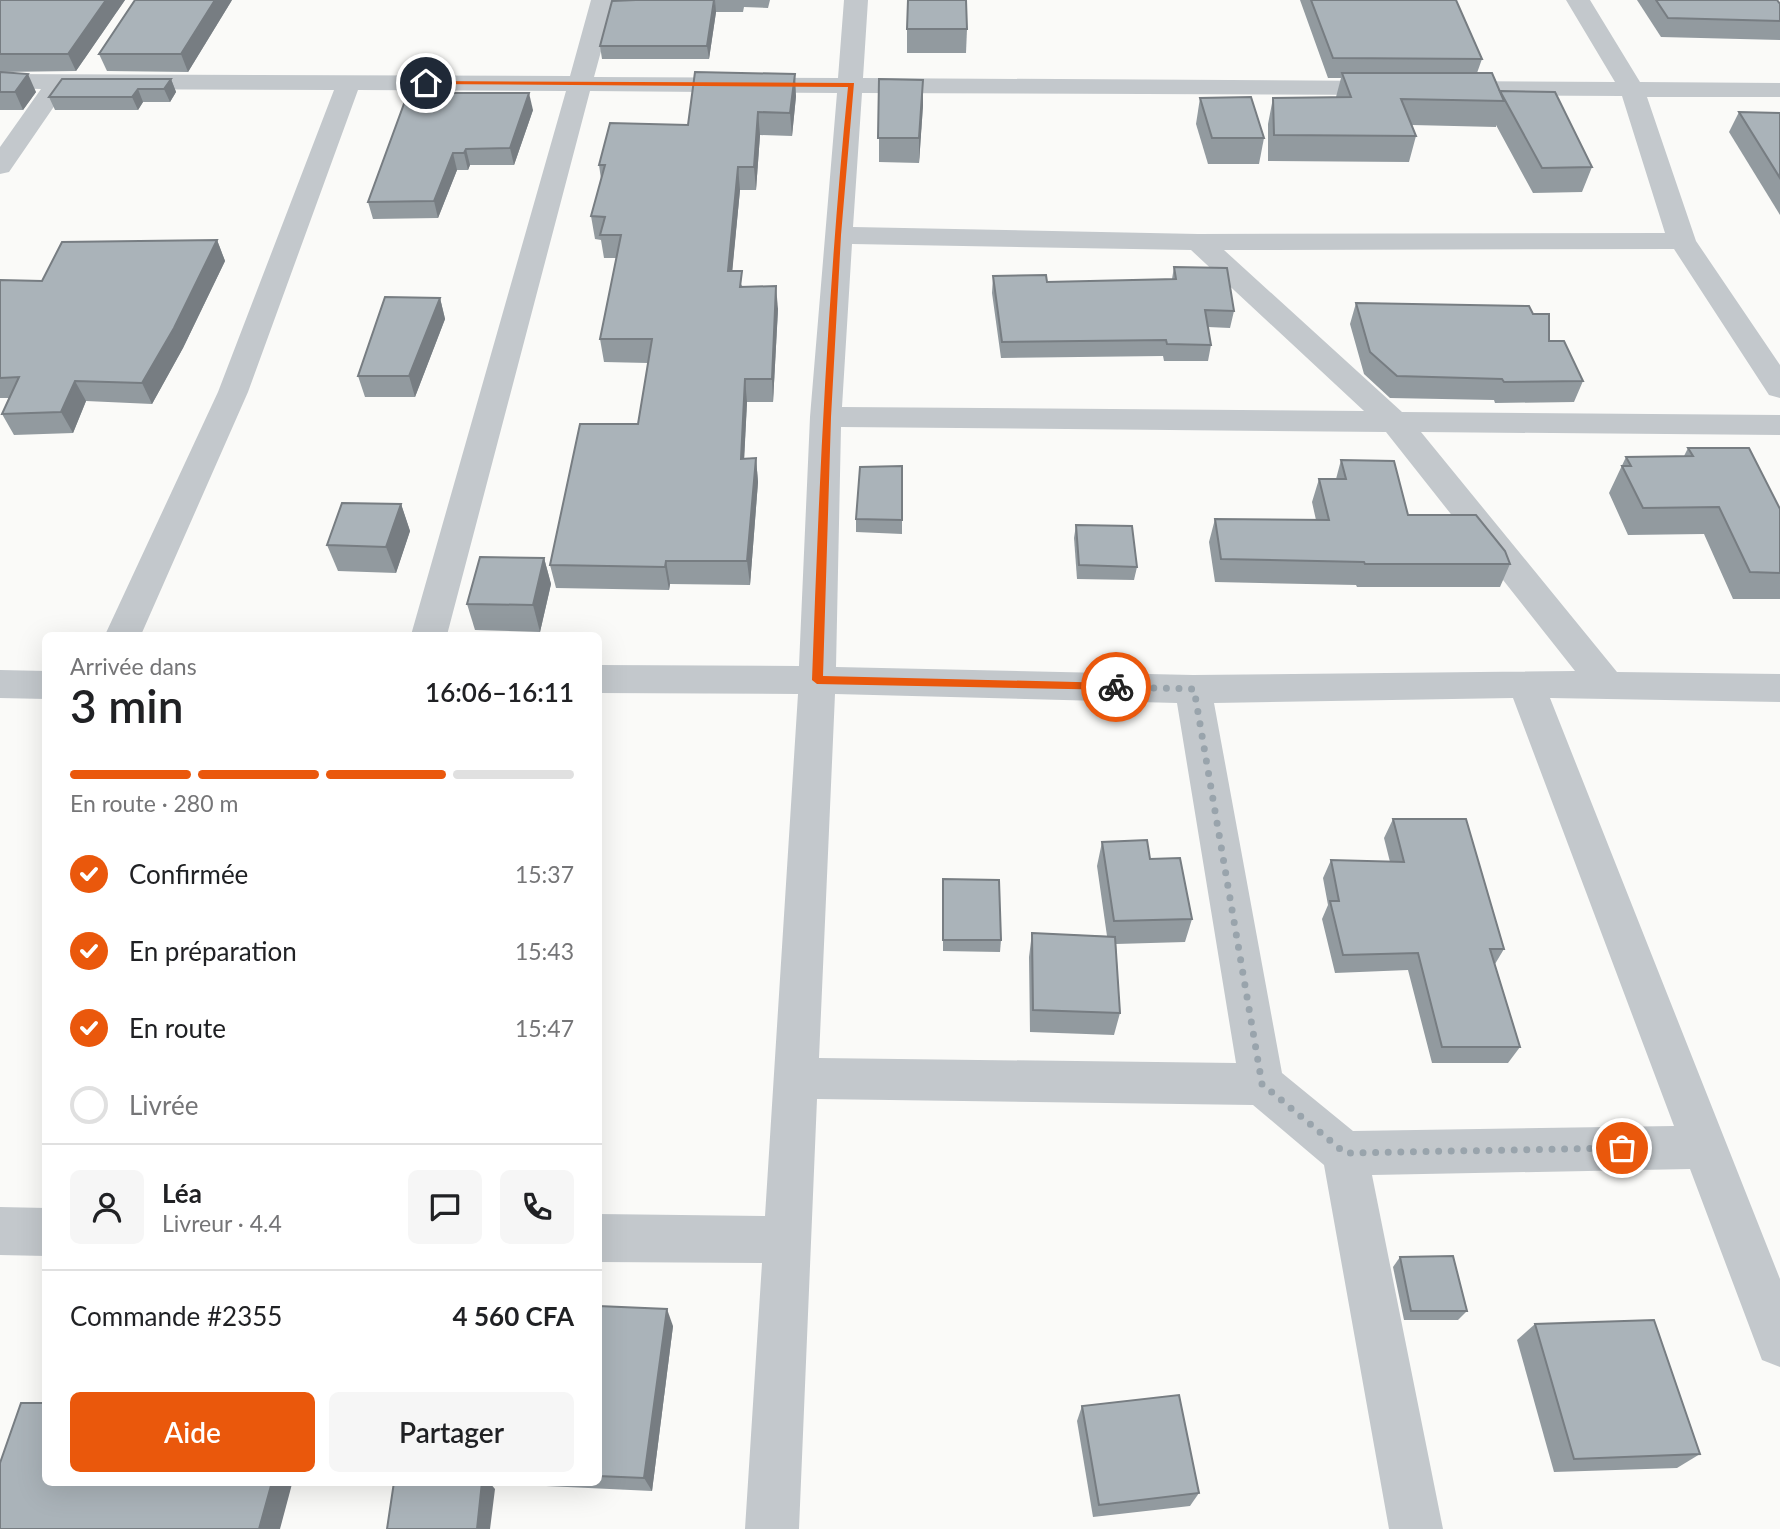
<!DOCTYPE html>
<html lang="fr">
<meta charset="utf-8">
<style>
:root{--surface:#fff;--page:#f6f6f6;--text:#202124;--muted:#757577;--line:#e0e0e0;--accent:#ea580c}
body{margin:0;font-family:Lato,sans-serif;background:var(--page);color:var(--text);height:100vh;display:flex;flex-direction:column;font-size:26px;white-space:nowrap}
*{box-sizing:border-box;margin:0}
p{font-size:23px;color:var(--muted)}
.icon{flex:none;width:38px;height:38px;fill:none;stroke:currentColor;stroke-width:2;stroke-linecap:round;stroke-linejoin:round}
.map{position:relative;flex:1;overflow:hidden}
.drawer{position:absolute;left:42px;top:632px;width:560px;height:854px;display:flex;flex-direction:column;background:var(--surface);border-radius:10px;box-shadow:0 7px 28px #0002}
.drawer>*{flex:none}
.pin{position:absolute;display:grid;place-items:center;width:60px;height:60px;color:#fff;margin:-30px;border:4px solid #fff;border-radius:50%;box-shadow:0 2px 7px #0007}
.courier{position:absolute;display:grid;place-items:center;width:70px;height:70px;margin:-35px;border:5px solid #ea580c;border-radius:50%;background:#fff;color:#222;box-shadow:0 2px 9px #0007}
.overview em{font-style:normal;font-weight:600}
.overview div{display:flex;flex-direction:column-reverse}
.overview{display:flex;align-items:center;justify-content:space-between;height:119px;padding:0 28px}
h1{font-size:46px;font-weight:600;line-height:52px}
.bar{display:grid;grid-template-columns:repeat(4,1fr);gap:10px 7px;align-content:center;height:84px;padding:0 28px}
.bar i{height:9px;border-radius:5px;background:var(--line)}
.bar .active{background:var(--accent)}
.bar p{grid-column:span 4}
.line{display:flex;align-items:center;gap:18px;padding:0 28px;border-top:2px solid var(--line)}
.line div{flex:1}
.round{display:grid;place-items:center;flex:none;width:74px;height:74px;border-radius:10px;background:var(--page)}
ol{padding:0 28px;list-style:none}
li{display:flex;align-items:center;gap:21px;height:77px}
li p{margin-inline-start:auto}
li .icon{padding:7px;border-radius:50%;background:var(--accent);color:#fff;stroke-width:4}
li:last-child{color:var(--muted)}
li i{width:38px;height:38px;border:4px solid var(--line);border-radius:50%}
.cta{display:flex;gap:14px;margin-top:auto;padding:14px 28px}
.cta a{flex:1;height:80px;border-radius:10px;background:var(--accent);color:#fff;font-size:28px;font-weight:600;line-height:80px;text-align:center}
.cta a+a{background:var(--page);color:var(--text)}
.map>svg:first-child{display:block}
</style>
<div class="map">
<svg width="1780" height="1529" viewBox="0 0 1780 1529">
<rect width="100%" height="100%" fill="#fafaf8"/>
<g fill="none" stroke-linecap="round" stroke-linejoin="round">
<!-- minor -->
<g fill="#c3c8cc" fill-rule="evenodd">
<path d="M591,0H615L594,77L838,78L844,0H868L863,78L1389,81L1398,83L1401,88L1398,93L1389,95L862,93L853,227L1198,234L1665,233L1622,96L1446,95L1437,93L1434,88L1437,83L1446,81L1615,82L1566,0H1590L1640,82L1780,83V97H1647L1696,241L1780,365V398L1769,395L1674,249L1224,250L1402,412L1780,415V435L1421,432L1617,672L1780,674V702L1550,698L1780,1279V1367L1762,1360L1690,1169L1372,1175L1443,1529H1389L1324,1165L1253,1105L817,1099L799,1529H745L762,1263L598,1262V1214L765,1216L798,694L598,693V665L799,666L810,417L837,93L590,91L447,635H411L566,91L358,90L248,392L141,635H105L218,392L334,90L66,89L9,172L0,174V147L41,89L0,88V74L570,76ZM852,244L1191,250L1364,411L842,407ZM841,427L1386,432L1575,671L1193,675L836,667ZM835,694L1177,703L1236,1063L819,1058ZM1513,698L1674,1126L1353,1131L1282,1073L1214,703Z"/>
<path d="M0,670L46,671V699L0,698Z"/>
<path d="M0,1207L46,1208V1256L0,1255Z"/>
</g>
</g>
<!-- wall -->
<g fill="#929a9f">
<path d="M0,0H125L76,71L0,72Z"/>
<path d="M232,0L188,72L107,71L99,54Z"/>
<path d="M636,0H770L768,8L744,7L743,12H716L709,59H602L600,46Z"/>
<path d="M907,0L967,29L966,53H907Z"/>
<path d="M1300,0H1456L1482,59L1477,73L1500,91L1592,167L1582,192L1533,193L1496,125V127L1412,125L1416,136L1409,162L1268,161V124L1273,98L1336,97L1341,78H1328Z"/>
<path d="M1637,0H1777L1780,21V40L1661,37Z"/>
<path d="M0,72L36,92L23,110H0Z"/>
<path d="M171,79L176,92L170,102H143L138,110H55L49,97Z"/>
<path d="M879,79L923,80V105L919,163L879,162Z"/>
<path d="M796,96L792,136L760,135L756,190H740L732,271L743,287L778,309L773,402H747L744,458H756L758,482L750,585L670,584L669,590L556,588L550,565L638,424L648,363L604,362L600,339L616,258H604L601,240L595,239L591,216L601,179L599,165L688,125Z"/>
<path d="M1200,98L1264,138L1259,164H1208L1196,124Z"/>
<path d="M405,101L533,110L514,165H470L468,170H457L438,218L373,219L368,202Z"/>
<path d="M1739,112L1780,113V215L1729,132Z"/>
<path d="M217,240L225,261L183,348L152,404L86,401L73,433L14,435L2,414L9,398H0V280L42,281Z"/>
<path d="M1174,267L1234,311L1230,328L1208,327L1211,345L1208,361H1164L1163,356L1001,358L992,293L993,276L1047,282L1172,279Z"/>
<path d="M440,298L445,319L415,397H365L358,376Z"/>
<path d="M1356,303L1533,314L1549,341L1583,381L1574,402L1495,403L1494,400L1390,398L1364,374L1350,324Z"/>
<path d="M1688,448L1780,509V599H1733L1704,534L1628,535L1609,493L1626,457L1684,456Z"/>
<path d="M1341,460L1408,515L1510,564L1500,587H1357L1356,585L1215,582L1209,542L1215,519L1316,520L1312,502L1319,479H1336Z"/>
<path d="M902,466V534L856,532V519Z"/>
<path d="M401,504L410,531L396,573L338,571L327,545Z"/>
<path d="M1076,525L1137,567L1134,580L1077,579L1074,538Z"/>
<path d="M544,558L551,584L540,632L475,630L467,604Z"/>
<path d="M1393,819L1504,949L1495,964L1520,1047L1508,1063H1432L1408,970L1335,973L1322,919L1328,905L1323,878L1331,860L1390,862L1384,838Z"/>
<path d="M1102,842L1150,859L1192,919L1185,942L1116,944L1120,1013L1114,1035L1030,1032L1029,957L1032,933L1107,936L1097,866Z"/>
<path d="M943,879L1001,940L1000,952L943,951Z"/>
<path d="M1400,1257L1467,1311L1458,1320H1404L1393,1267Z"/>
<path d="M598,1306L673,1326L652,1491L546,1486L543,1482H598Z"/>
<path d="M1535,1324L1700,1454L1677,1468L1554,1472L1517,1340Z"/>
<path d="M1082,1406L1199,1493L1190,1506L1093,1517L1077,1421Z"/>
</g>
<!-- shaded-wall -->
<g fill="#777d82">
<path d="M106,0H125L76,71L68,54Z"/>
<path d="M215,0H232L188,72L181,54Z"/>
<path d="M715,0L716,12L709,59L707,46Z"/>
<path d="M28,74L36,92L23,110L15,92Z"/>
<path d="M795,74L796,96L792,136L790,113Z"/>
<path d="M171,79L176,92L170,102L164,89Z"/>
<path d="M923,80V105L919,163V138Z"/>
<path d="M138,89L143,102L138,110L132,97Z"/>
<path d="M529,93L533,110L514,165L510,148Z"/>
<path d="M758,112L760,135L756,190L754,167Z"/>
<path d="M466,149L470,165L468,170L464,153Z"/>
<path d="M453,153L457,170L438,218L434,201Z"/>
<path d="M738,167L740,190L730,295L728,271Z"/>
<path d="M217,240L225,261L183,348L152,404L142,383Z"/>
<path d="M776,286L778,309L773,402L772,379Z"/>
<path d="M440,298L445,319L415,397L409,376Z"/>
<path d="M745,379L747,402L743,482L741,459Z"/>
<path d="M75,381L86,401L73,433L61,412Z"/>
<path d="M756,458L758,482L750,585L747,561Z"/>
<path d="M401,504L410,531L396,573L386,547Z"/>
<path d="M544,558L551,584L540,632L533,605Z"/>
<path d="M666,561L670,584L669,590L665,567Z"/>
<path d="M667,1309L673,1326L652,1491L644,1478Z"/>
<path d="M272,1482H290L292,1484L280,1529H259Z"/>
<path d="M482,1482H489L495,1489L490,1529H477Z"/>
</g>
<!-- building -->
<g fill="#aab3b9" stroke="#777d82" stroke-width="2">
<path d="M0,0H106L68,54H0Z"/>
<path d="M135,0H215L181,54H99Z"/>
<path d="M636,0H714L707,46H600L612,1Z"/>
<path d="M908,0H966L967,29H907Z"/>
<path d="M1311,0H1456L1482,59L1333,58Z"/>
<path d="M1656,0H1777L1780,4V21L1668,18Z"/>
<path d="M0,72L28,74L15,92H0Z"/>
<path d="M695,72L795,74L790,113L758,112L754,167H738L728,271H742L740,287L776,286L772,379H745L741,459L756,458L747,561H666L665,567L550,565L580,424H638L652,339H600L621,235H600L605,217L591,216L605,165H599L610,123L688,125Z"/>
<path d="M1342,73H1492L1504,101L1401,99L1416,136L1274,135L1273,98L1351,97Z"/>
<path d="M62,79H171L164,89H138L132,97H49Z"/>
<path d="M879,79L923,80L919,138H878Z"/>
<path d="M1500,91L1555,92L1592,167L1542,168Z"/>
<path d="M429,93H529L510,148L466,149L464,153H453L434,201L368,202L405,101H426Z"/>
<path d="M1251,97L1264,138H1212L1200,98Z"/>
<path d="M1739,112L1780,113V178Z"/>
<path d="M217,240L174,328L142,383L75,381L61,412L2,414L19,377L0,378V280L42,281L62,242Z"/>
<path d="M1174,267L1227,268L1234,311L1205,310L1211,345L1167,344L1166,340L1002,342L993,276L1046,275L1047,282L1176,279Z"/>
<path d="M385,297L440,298L409,376H358Z"/>
<path d="M1356,303L1529,306L1533,314H1549V341H1564L1583,381L1504,382L1502,379L1397,376L1370,352Z"/>
<path d="M1688,448H1749L1780,509V573L1750,572L1719,507L1643,508L1622,466H1631L1626,457L1693,456Z"/>
<path d="M1341,460L1394,461L1408,515H1476L1505,551L1510,564H1365L1364,562L1221,559L1215,519L1329,520L1319,479H1346Z"/>
<path d="M902,466V520L856,519L860,467Z"/>
<path d="M342,503L401,504L386,547L327,545Z"/>
<path d="M1076,525L1132,526L1137,567L1079,565Z"/>
<path d="M480,557L544,558L533,605L467,604Z"/>
<path d="M1393,819H1466L1504,949H1490L1520,1047H1442L1418,953L1343,955L1330,901H1339L1331,860L1404,862Z"/>
<path d="M1147,840L1150,859L1180,858L1192,919L1114,921L1102,842Z"/>
<path d="M943,879L999,880L1001,940H943Z"/>
<path d="M1032,933L1115,937L1120,1013L1033,1010Z"/>
<path d="M1453,1256L1467,1311H1411L1400,1257Z"/>
<path d="M598,1306L667,1309L644,1478L598,1476Z"/>
<path d="M1654,1320L1700,1454L1574,1459L1535,1324Z"/>
<path d="M1179,1395L1199,1493L1099,1505L1082,1406Z"/>
<path d="M21,1403H46V1482H272L259,1529H0V1463Z"/>
<path d="M394,1482H482L477,1529H387Z"/>
</g>
<!-- route -->
<path fill="#ea580c" d="M426,81L854,83L841,235L831,417L823,676L1116,683L1120,684V690L817,684L812,680C819,482 828,285 848,87L424,84Z"/>
<g fill="none" stroke-linecap="round" stroke-linejoin="round">
<!-- done -->
<path stroke="#99a4ac" stroke-width="7" stroke-dasharray="0 12.6" d="M1116,687L1194,689L1262,1084L1345,1153L1622,1148"/>
</g>
</svg>
<div class="pin" style="left:1622px;top:1148px;background:#ea580c"><svg class="icon" aria-label="bag" viewBox="0 0 24 24"><path d="M5 8h14l-1 12H6zM9 8a3 3 0 0 1 6 0"/></svg></div>
<div class="pin" style="left:426px;top:83px;background:#1f2937"><svg class="icon" aria-label="home" viewBox="0 0 24 24"><path d="M3 11l9-7 9 7M6 9v11h12V9"/></svg></div>
<div class="courier" style="left:1116px;top:687px"><svg class="icon" aria-label="bike" viewBox="0 0 24 24"><circle cx="6" cy="16" r="4"/><circle cx="18" cy="16" r="4"/><path d="M6 16l4-8h5l3 8M10 8l3 8H6M13 5h3"/></svg></div>
<section class="drawer">
<div class="overview"><div><h1>3 min</h1><p>Arrivée dans</p></div><em>16:06–16:11</em></div>
<div class="bar"><i class="active"></i><i class="active"></i><i class="active"></i><i></i><p>En route · 280 m</p></div>
<ol>
<li><svg class="icon" aria-label="check" viewBox="0 0 24 24"><path d="M5 12l5 5 9-10"/></svg>Confirmée<p>15:37</p></li>
<li><svg class="icon" aria-label="check" viewBox="0 0 24 24"><path d="M5 12l5 5 9-10"/></svg>En préparation<p>15:43</p></li>
<li><svg class="icon" aria-label="check" viewBox="0 0 24 24"><path d="M5 12l5 5 9-10"/></svg>En route<p>15:47</p></li>
<li><i></i>Livrée</li>
</ol>
<div class="line" style="height:126px"><a class="round"><svg class="icon" aria-label="person" viewBox="0 0 24 24"><circle cx="12" cy="8" r="4"/><path d="M4 21q1-7 8-7t8 7"/></svg></a><div><b>Léa</b><p>Livreur · 4.4</p></div><a class="round"><svg class="icon" aria-label="chat" viewBox="0 0 24 24"><path d="M4 5h16v11H9l-5 4z"/></svg></a><a class="round"><svg class="icon" aria-label="phone" viewBox="0 0 24 24"><path d="M5 4h4l2 5-3 2q2 4 5 5l2-3 5 2v4C11 20 4 13 5 4z"/></svg></a></div>
<div class="line" style="height:91px"><div>Commande #2355</div><b>4 560 CFA</b></div>
<div class="cta"><a>Aide</a><a>Partager</a></div>
</section>
</div>
